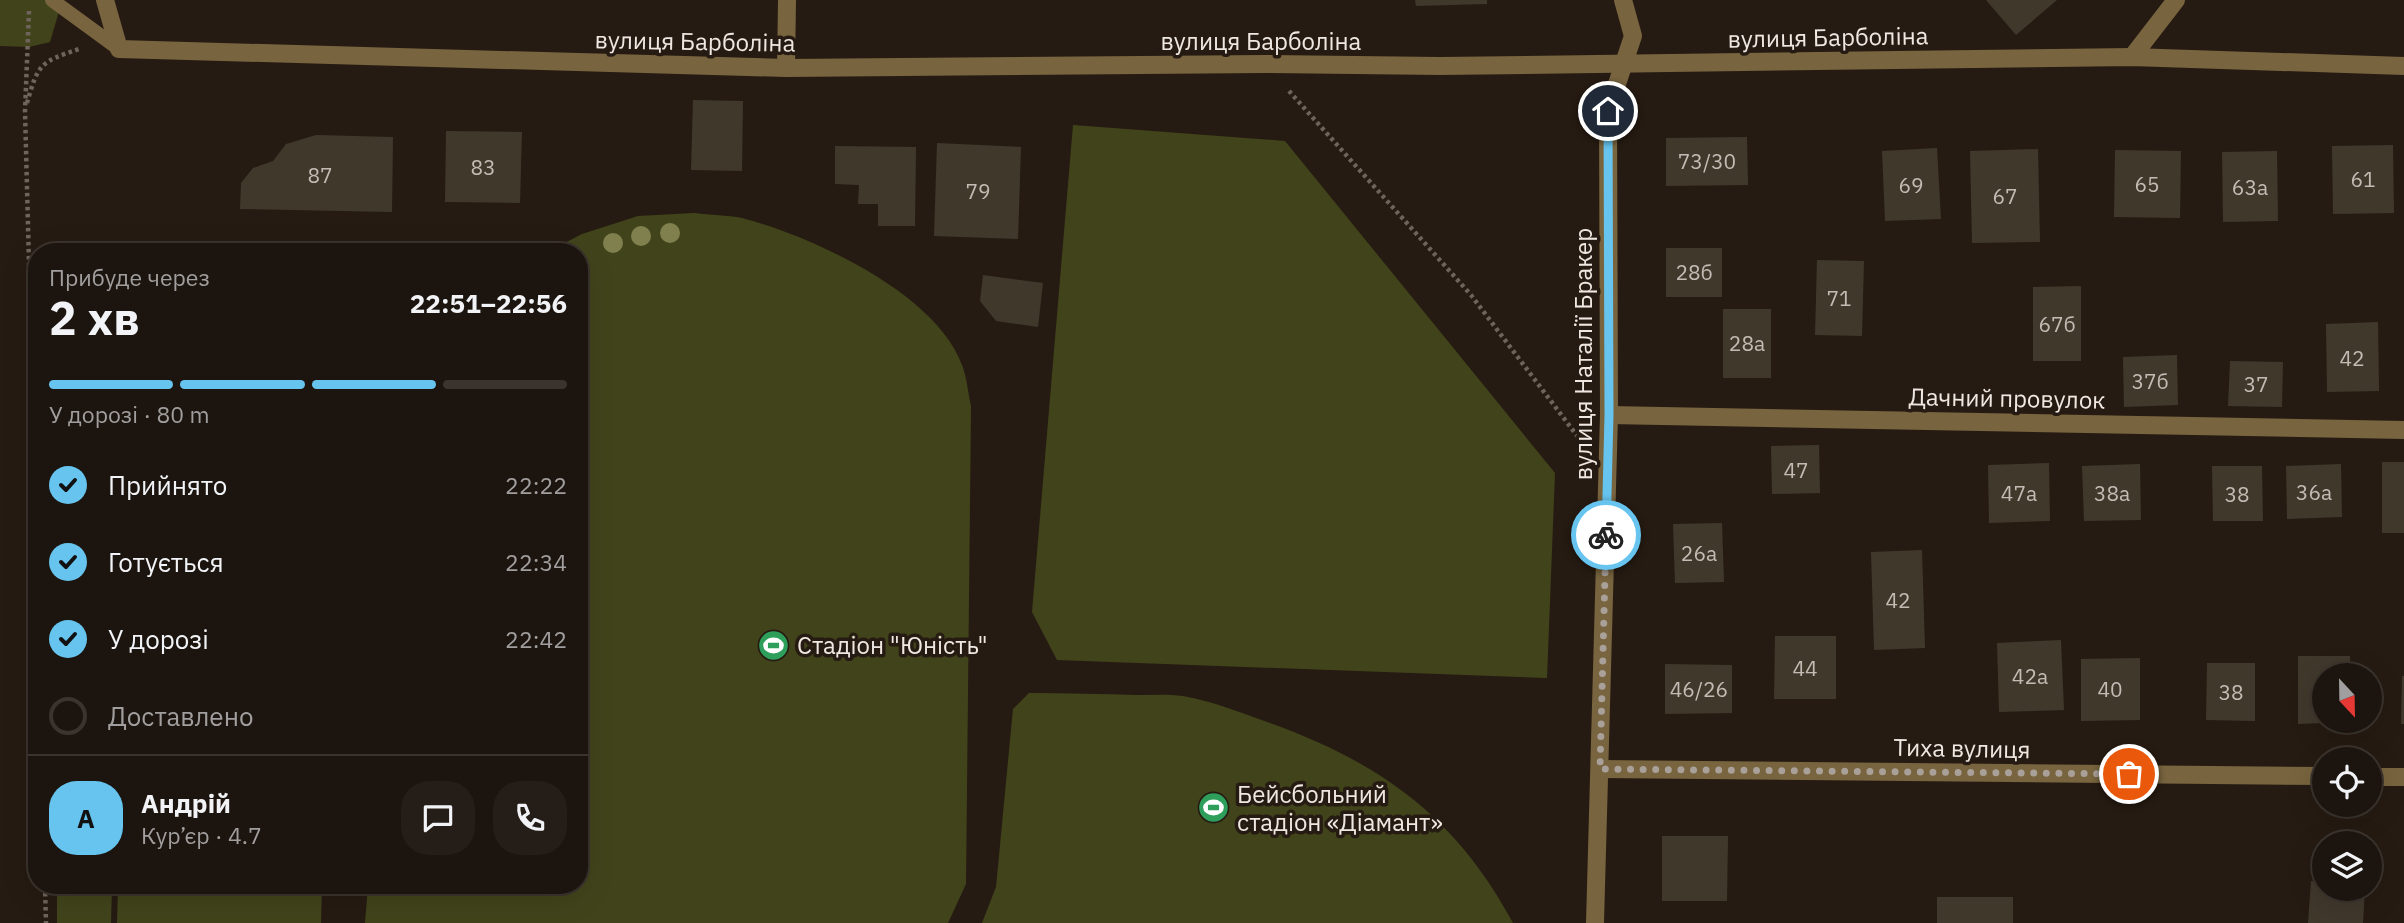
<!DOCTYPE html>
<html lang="uk">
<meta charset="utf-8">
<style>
:root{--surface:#1c140e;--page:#251d17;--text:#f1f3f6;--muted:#a09e9e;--line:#3a332e;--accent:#66c4ef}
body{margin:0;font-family:"IBM Plex Sans",sans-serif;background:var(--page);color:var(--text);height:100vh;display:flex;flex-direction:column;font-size:26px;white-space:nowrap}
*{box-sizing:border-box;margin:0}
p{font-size:23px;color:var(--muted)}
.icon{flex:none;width:38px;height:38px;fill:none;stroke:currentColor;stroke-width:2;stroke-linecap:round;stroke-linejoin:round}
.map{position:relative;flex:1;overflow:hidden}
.details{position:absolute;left:28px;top:243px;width:560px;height:651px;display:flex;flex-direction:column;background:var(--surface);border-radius:28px;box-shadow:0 7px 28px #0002,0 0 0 2px var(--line)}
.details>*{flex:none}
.needle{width:46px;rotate:158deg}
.fabs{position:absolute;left:2312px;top:663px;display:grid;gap:14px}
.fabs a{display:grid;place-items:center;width:70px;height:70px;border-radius:50%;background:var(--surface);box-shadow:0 7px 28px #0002,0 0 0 2px var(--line);font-size:35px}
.pin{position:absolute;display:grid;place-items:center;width:60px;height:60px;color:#fff;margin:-30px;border:4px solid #fff;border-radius:50%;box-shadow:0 2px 7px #0007}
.courier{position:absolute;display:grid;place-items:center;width:70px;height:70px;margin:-35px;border:5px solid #66c4ef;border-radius:50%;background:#fff;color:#222;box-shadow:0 2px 9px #0007}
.summary em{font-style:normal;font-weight:800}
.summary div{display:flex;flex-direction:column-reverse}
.summary{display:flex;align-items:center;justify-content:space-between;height:119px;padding:0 21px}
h1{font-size:46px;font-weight:800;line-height:52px}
.bar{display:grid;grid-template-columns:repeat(4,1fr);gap:10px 7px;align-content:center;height:84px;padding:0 21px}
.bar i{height:9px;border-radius:5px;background:var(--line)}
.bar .active{background:var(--accent)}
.bar p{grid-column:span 4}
.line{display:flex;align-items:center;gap:18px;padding:0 21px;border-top:2px solid var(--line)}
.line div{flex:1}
.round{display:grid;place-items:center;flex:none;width:74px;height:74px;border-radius:28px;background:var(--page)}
ol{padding:0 21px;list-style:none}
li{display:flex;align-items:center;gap:21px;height:77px}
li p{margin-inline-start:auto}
li .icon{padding:7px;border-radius:50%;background:var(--accent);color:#111;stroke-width:4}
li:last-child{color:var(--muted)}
li i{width:38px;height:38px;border:4px solid var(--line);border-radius:50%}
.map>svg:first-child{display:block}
</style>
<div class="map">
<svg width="2404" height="923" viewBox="0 0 2404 923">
<rect width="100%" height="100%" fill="#261b12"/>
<!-- green -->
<g fill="#41441b">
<path d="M0,0H60V8L50,42L29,47L0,46Z"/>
<path d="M1073,125L1285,141L1555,473L1547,678L1057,660L1032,612Z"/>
<path d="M694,213C710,215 727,215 742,218C811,236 936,293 962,365C967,378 968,393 971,406L966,884L948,923H365L368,886H579V252H547L582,234L638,216Z"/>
<path d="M1029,693C1065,693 1100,694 1136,695C1151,695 1168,694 1183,696C1212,701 1242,713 1270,723C1381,763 1456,817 1513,923H982L996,887L1013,709Z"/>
<path d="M57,886H112L111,923H57Z"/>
<path d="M118,886H322L321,923H117Z"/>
</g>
<!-- building -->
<g fill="#41382c">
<path d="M1415,0H1487V4L1416,6Z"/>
<path d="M1986,0H2057L2016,35Z"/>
<path d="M693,100L743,101L742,171L691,170Z"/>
<path d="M446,131L522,132L520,203L445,202Z"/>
<path d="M316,135L393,137L392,212L240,209L241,183L253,168L273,161L286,144Z"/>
<path d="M1747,137L1748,185L1666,186V138Z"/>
<path d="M937,143L1021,147L1018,239L934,236Z"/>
<path d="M2393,145L2394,213L2333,214L2332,146Z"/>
<path d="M835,146L916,147L915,226H878V204H858L859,185L835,184Z"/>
<path d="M1937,148L1941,219L1885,221L1882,151Z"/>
<path d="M2038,149L2040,242L1972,243L1970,151Z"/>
<path d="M2115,150L2181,151L2180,218L2114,217Z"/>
<path d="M2277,151L2278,221L2223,222L2222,152Z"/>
<rect x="1666" y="248" width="56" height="49"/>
<path d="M1817,260L1864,261L1862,336L1815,335Z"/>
<path d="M983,275L1043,283L1038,327L996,321L980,301Z"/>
<path d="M2081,286V361H2033V287Z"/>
<rect x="1723" y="309" width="48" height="69"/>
<path d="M2378,322L2379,391L2327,392L2326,324Z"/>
<path d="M2177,355L2178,405L2124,407L2123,357Z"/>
<path d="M2230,361L2283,362L2282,407L2228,406Z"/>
<path d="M1819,445L1820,493L1772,494L1771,446Z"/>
<rect x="2382" y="462" width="22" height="71"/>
<path d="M2049,463L2050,521L1989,523L1988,465Z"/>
<path d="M2140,464L2141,520L2084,521L2082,466Z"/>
<path d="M2341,464L2342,517L2287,519L2286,466Z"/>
<path d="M2212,466H2262L2263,521H2213Z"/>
<path d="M1722,523L1724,582L1675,583L1673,524Z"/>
<path d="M1922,550L1925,648L1874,650L1871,552Z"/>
<path d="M1775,636H1836V699H1774Z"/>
<path d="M2061,640L2064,710L1999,712L1997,643Z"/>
<path d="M2298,656H2350L2351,676H2324V723L2298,724Z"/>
<path d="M2140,658V720L2081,721V659Z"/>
<path d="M2207,663H2255V721L2206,720Z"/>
<path d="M1665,664L1732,665V713L1665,714Z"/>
<path d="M2402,676H2404V724H2401Z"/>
<path d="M1662,836H1728L1727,901H1662Z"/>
<path d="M2311,881L2324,882V889H2365L2363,923H2308Z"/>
<rect x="1937" y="897" width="76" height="26"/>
</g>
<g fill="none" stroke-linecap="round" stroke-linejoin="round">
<!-- path -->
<g stroke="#6e645c" stroke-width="4.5" stroke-dasharray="3.5 3.5" stroke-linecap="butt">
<path d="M29,11L25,111L37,570"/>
<path d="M1289,91L1471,295L1581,441"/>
<path d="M27,103C38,64 40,62 79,49"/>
<path d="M45,886L46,923"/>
</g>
<!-- service -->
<path stroke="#78643e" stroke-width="14" d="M52,0L119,49"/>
<!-- minor -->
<g stroke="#78643e" stroke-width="18">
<path d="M105,0L119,49L786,68L1265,64L1440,66L2132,57L2404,66"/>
<path d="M2132,57L2176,0"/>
<path d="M786,68L787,0"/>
<path d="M1609,415L2404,430"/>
<path d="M1600,769L2324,776"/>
<path d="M2370,777H2404"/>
<path d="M1595,923L1609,415L1608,111L1633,36L1623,0"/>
</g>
</g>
<!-- trees -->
<g fill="#80804f">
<circle cx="670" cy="233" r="10"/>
<circle cx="641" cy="236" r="10"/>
<circle cx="613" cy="243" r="10"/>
</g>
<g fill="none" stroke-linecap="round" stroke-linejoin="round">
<!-- done -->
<path stroke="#a9a099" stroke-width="7" stroke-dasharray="0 12.6" d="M1606,535L1600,769L2129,774"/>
<!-- route -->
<path stroke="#66c4ef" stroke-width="9" d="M1606,535L1609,415L1608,111"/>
</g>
<!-- icons -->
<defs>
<symbol id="stadium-disc" viewBox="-11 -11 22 22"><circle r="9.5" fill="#2e9e5b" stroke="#261b12"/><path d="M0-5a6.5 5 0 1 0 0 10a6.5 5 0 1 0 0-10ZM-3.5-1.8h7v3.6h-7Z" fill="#fff"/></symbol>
</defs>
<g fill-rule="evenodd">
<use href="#stadium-disc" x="756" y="628" width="35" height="35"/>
<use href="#stadium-disc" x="1196" y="790" width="35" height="35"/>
</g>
<g text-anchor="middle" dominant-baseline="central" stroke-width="7" stroke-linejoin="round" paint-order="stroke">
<!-- number labels -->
<g font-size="21" fill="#c4bbb4">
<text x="1707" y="161">73/30</text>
<text x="483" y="167">83</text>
<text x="320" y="175">87</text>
<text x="2363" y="179">61</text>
<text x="2147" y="184">65</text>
<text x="1911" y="185">69</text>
<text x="2250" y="187">63а</text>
<text x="978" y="191">79</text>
<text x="2005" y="196">67</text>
<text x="1694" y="272">28б</text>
<text x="1839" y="298">71</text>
<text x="2057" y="324">67б</text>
<text x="1747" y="343">28а</text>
<text x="2352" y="358">42</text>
<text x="2150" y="381">37б</text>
<text x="2256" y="384">37</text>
<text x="1796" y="470">47</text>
<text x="2314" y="492">36а</text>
<text x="2019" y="493">47а</text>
<text x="2112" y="493">38а</text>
<text x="2237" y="494">38</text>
<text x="1699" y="553">26а</text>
<text x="1898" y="600">42</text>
<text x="1805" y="668">44</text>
<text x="2030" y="676">42а</text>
<text x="1699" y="689">46/26</text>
<text x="2110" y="689">40</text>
<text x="2231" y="692">38</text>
</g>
<!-- street labels -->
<g font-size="24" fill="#efe7e1" stroke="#261b12">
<text transform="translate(1828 37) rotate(-1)">вулиця Барболіна</text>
<text transform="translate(695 41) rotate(1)">вулиця Барболіна</text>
<text x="1261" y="41">вулиця Барболіна</text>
<text transform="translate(1583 354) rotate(-90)">вулиця Наталії Бракер</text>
<text transform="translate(2007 398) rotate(1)">Дачний провулок</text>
<text transform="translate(1962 748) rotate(1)">Тиха вулиця</text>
</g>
<!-- poi labels -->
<g font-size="24" fill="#efe7e1" stroke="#261b12" text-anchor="start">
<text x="797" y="645">Стадіон "Юність"</text>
<text x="1237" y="794">Бейсбольний<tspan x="1237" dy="28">стадіон «Діамант»</tspan></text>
</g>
</g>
</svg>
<div class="fabs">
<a><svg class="needle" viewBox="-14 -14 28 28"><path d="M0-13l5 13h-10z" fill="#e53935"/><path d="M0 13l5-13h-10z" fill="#a09e9e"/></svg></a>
<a><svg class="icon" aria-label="locate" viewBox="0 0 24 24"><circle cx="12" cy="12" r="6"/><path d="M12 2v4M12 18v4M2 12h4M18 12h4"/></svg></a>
<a><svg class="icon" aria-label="layers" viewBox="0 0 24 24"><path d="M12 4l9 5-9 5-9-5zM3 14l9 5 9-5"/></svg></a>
</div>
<div class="pin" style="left:2129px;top:774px;background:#ea580c"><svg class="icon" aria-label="bag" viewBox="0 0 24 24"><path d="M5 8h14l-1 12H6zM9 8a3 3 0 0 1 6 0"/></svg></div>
<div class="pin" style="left:1608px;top:111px;background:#1f2937"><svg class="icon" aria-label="home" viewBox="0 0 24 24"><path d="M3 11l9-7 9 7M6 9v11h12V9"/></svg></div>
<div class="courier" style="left:1606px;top:535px"><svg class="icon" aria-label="bike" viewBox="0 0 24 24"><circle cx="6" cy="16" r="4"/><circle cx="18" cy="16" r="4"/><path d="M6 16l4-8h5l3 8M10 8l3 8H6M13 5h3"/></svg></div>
<section class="details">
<div class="summary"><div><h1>2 хв</h1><p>Прибуде через</p></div><em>22:51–22:56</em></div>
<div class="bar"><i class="active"></i><i class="active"></i><i class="active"></i><i></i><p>У дорозі · 80 m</p></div>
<ol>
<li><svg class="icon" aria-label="check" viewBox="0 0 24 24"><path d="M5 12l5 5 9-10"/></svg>Прийнято<p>22:22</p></li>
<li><svg class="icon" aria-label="check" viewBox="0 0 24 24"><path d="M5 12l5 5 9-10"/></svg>Готується<p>22:34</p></li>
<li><svg class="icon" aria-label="check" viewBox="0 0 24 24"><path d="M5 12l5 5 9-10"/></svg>У дорозі<p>22:42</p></li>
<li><i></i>Доставлено</li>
</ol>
<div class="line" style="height:126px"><b class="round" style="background:var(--accent);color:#111">А</b><div><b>Андрій</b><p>Кур’єр · 4.7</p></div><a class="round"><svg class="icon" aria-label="chat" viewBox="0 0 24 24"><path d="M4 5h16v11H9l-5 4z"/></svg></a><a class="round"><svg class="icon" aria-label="phone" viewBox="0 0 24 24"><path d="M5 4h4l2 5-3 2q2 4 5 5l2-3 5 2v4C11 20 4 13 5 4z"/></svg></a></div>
</section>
</div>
